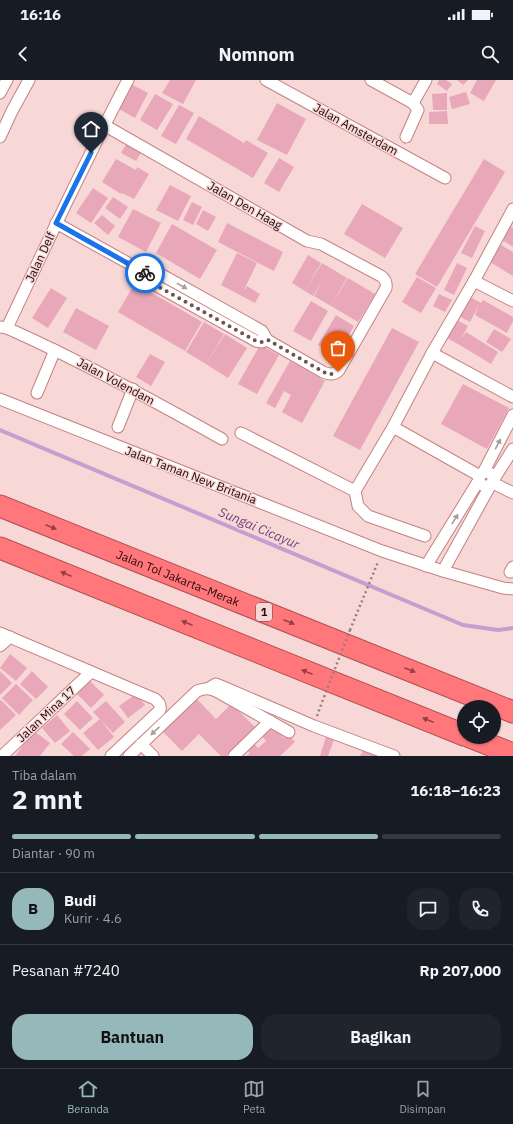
<!DOCTYPE html>
<html lang="id">
<meta charset="utf-8">
<style>
:root{--surface:#171b24;--page:#20242c;--text:#f1f3f6;--muted:#9ea1a6;--line:#363941;--accent:#95b8bb}
body{margin:0;font-family:"IBM Plex Sans",sans-serif;background:var(--page);color:var(--text);height:100vh;display:flex;flex-direction:column;font-size:15px;white-space:nowrap}
*{box-sizing:border-box;margin:0}
p{font-size:13px;color:var(--muted)}
.icon{flex:none;width:22px;height:22px;fill:none;stroke:currentColor;stroke-width:2;stroke-linecap:round;stroke-linejoin:round}
.map{position:relative;height:676px;overflow:hidden}
.side{display:flex;flex-direction:column;background:var(--surface);flex:1}
.side>*{flex:none}
.buttons{position:absolute;left:457px;top:620px;display:grid;gap:8px}
.buttons a{display:grid;place-items:center;width:44px;height:44px;border-radius:50%;background:var(--surface);box-shadow:0 1px 3px #0004;font-size:20px}
.pin{position:absolute;display:grid;place-items:center;width:34px;height:34px;color:#fff;margin:-41px -17px;border-radius:50% 50% 50% 0;rotate:-45deg;box-shadow:0 0 4px #0007}
.pin .icon{rotate:45deg}
.courier{position:absolute;display:grid;place-items:center;width:40px;height:40px;margin:-20px;border:3px solid #1a73e8;border-radius:50%;background:#fff;color:#222;box-shadow:0 1px 5px #0007}
.summary em{font-style:normal;font-weight:800}
.summary div{display:flex;flex-direction:column-reverse}
.summary{display:flex;align-items:center;justify-content:space-between;height:68px;padding:0 12px}
h1{font-size:26px;font-weight:800;line-height:30px}
.bar{display:grid;grid-template-columns:repeat(4,1fr);gap:6px 4px;align-content:center;height:48px;padding:0 12px}
.bar i{height:5px;border-radius:3px;background:var(--line)}
.bar .selected{background:var(--accent)}
.bar p{grid-column:span 4}
.line{display:flex;align-items:center;gap:10px;padding:0 12px;border-top:1px solid var(--line)}
.line div{flex:1}
.round{display:grid;place-items:center;flex:none;width:42px;height:42px;border-radius:16px;background:var(--page)}
.button{display:flex;gap:8px;margin-top:auto;padding:8px 12px}
.button a{flex:1;height:46px;border-radius:16px;background:var(--accent);color:#111;font-size:16px;font-weight:800;line-height:46px;text-align:center}
.button a+a{background:var(--page);color:var(--text)}
.status{display:flex;justify-content:space-between;align-items:center;height:28px;padding:0 20px;background:var(--surface);direction:ltr}
.status svg{height:11px;fill:currentColor}
header{display:flex;justify-content:space-between;align-items:center;height:52px;padding:0 12px;background:var(--surface);font-size:18px;font-weight:800}
.menu{display:flex;justify-content:space-around;align-items:center;height:56px;border-top:1px solid var(--line);background:var(--surface);font-size:11px;color:var(--muted)}
.menu a{display:grid;justify-items:center;gap:2px}
.menu .selected{color:var(--accent)}
.map>svg:first-child{display:block}
</style>
<div class="status"><b>16:16</b><svg viewBox="0 0 49 12"><path d="M0 12V9h3v3zM5 12V6h3v6zM10 12V3h3v9zM15 12V0h3v12zM26 1h20v11H26zM47 4h2v5h-2z"/></svg></div>
<header><svg class="icon" aria-label="back" viewBox="0 0 24 24"><path d="M15 5l-7 7 7 7"/></svg>Nomnom<svg class="icon" aria-label="search" viewBox="0 0 24 24"><circle cx="10" cy="10" r="6"/><path d="M15 15l6 6"/></svg></header>
<div class="map">
<svg width="513" height="676" viewBox="0 0 513 676">
<rect width="100%" height="100%" fill="#f7d8d7"/>
<g fill="none" stroke-linecap="round" stroke-linejoin="round">
<!-- stream -->
<path stroke="#c69ecf" stroke-width="4" d="M0,350L463,545L498,550L513,548"/>
</g>
<!-- building -->
<g fill="#e9a7ba">
<path d="M170,0H196L183,24L162,13Z"/>
<path d="M439,0H446L452,4L447,11L437,4Z"/>
<path d="M457,0H468L463,5Z"/>
<path d="M477,0H496L484,21L470,13Z"/>
<path d="M131,4L148,13L135,38L119,29Z"/>
<path d="M466,12L470,24L452,29L449,17Z"/>
<path d="M447,13V30H433L432,14Z"/>
<path d="M155,14L173,24L157,50L140,40Z"/>
<path d="M277,23L306,39L287,75L257,60Z"/>
<path d="M179,25L194,33L176,64L161,56Z"/>
<path d="M447,31L448,44H429V32Z"/>
<path d="M199,36L244,63L246,60L268,73L253,98L186,59Z"/>
<path d="M127,63L142,71L136,81L121,73Z"/>
<path d="M279,78L294,87L279,112L264,103Z"/>
<path d="M116,79L136,90L137,87L149,94L134,119L122,113L121,114L102,102Z"/>
<path d="M484,79L505,92L437,207L415,194Z"/>
<path d="M170,105L191,116L178,141L156,130Z"/>
<path d="M93,108L108,118L91,143L76,133Z"/>
<path d="M113,117L128,127L120,139L105,128Z"/>
<path d="M192,122L202,127L193,145L183,140Z"/>
<path d="M362,124L403,148L385,178L344,154Z"/>
<path d="M133,129L161,143L146,172L118,157Z"/>
<path d="M203,130L216,137L208,151L196,144Z"/>
<path d="M102,135L115,146L108,155L94,143Z"/>
<path d="M227,143L283,172L274,191L218,162Z"/>
<path d="M172,144L217,170L200,199L156,173Z"/>
<path d="M475,146L485,151L472,178L461,173Z"/>
<path d="M510,146L513,148V167L502,160Z"/>
<path d="M501,165L513,172V196L490,182Z"/>
<path d="M237,173L257,183L243,212L247,206L260,214L255,223L221,205Z"/>
<path d="M308,175L321,183L305,211L292,203Z"/>
<path d="M322,183L347,198L331,226L314,216L323,200L313,216L305,211Z"/>
<path d="M457,183L467,188L454,215L444,210Z"/>
<path d="M417,197L436,208L421,233L402,222Z"/>
<path d="M348,198L375,214L358,242L331,226Z"/>
<path d="M135,203L202,242L185,271L118,232Z"/>
<path d="M51,208L67,218L48,248L32,238Z"/>
<path d="M439,214L452,220L445,232L433,226Z"/>
<path d="M467,215L481,223L483,220L513,237V241L507,253L475,235L479,225L470,242L457,235Z"/>
<path d="M311,221L328,231L311,261L293,251Z"/>
<path d="M76,228L109,246L96,270L63,252Z"/>
<path d="M336,235L354,246L337,276L318,265Z"/>
<path d="M455,239L468,246L461,259L466,252L498,272L491,284L458,264L445,257Z"/>
<path d="M204,242L224,254L206,284L186,272Z"/>
<path d="M392,248L419,262L360,370L333,356Z"/>
<path d="M494,249L511,259L502,272L486,262Z"/>
<path d="M225,254L247,268L228,298L206,284Z"/>
<path d="M260,265L279,275L257,314L238,304Z"/>
<path d="M150,274L165,282L151,306L136,297Z"/>
<path d="M290,281L325,301L302,343L282,332L291,315L284,311L275,328L266,323Z"/>
<path d="M463,304L509,328L487,369L441,344Z"/>
<path d="M10,574L27,588L16,601L0,588Z"/>
<path d="M0,591L12,603L0,615Z"/>
<path d="M32,591L48,607L36,619L20,604Z"/>
<path d="M90,601L104,615L91,628L77,614Z"/>
<path d="M16,604L33,620L19,635L2,618Z"/>
<path d="M136,614L145,625L128,638L119,626Z"/>
<path d="M195,617L216,639L231,624L255,647L226,676H221L199,654L182,671L161,650Z"/>
<path d="M1,620L16,635L0,650V621Z"/>
<path d="M77,621L93,638L80,650L64,634Z"/>
<path d="M106,621L125,642L113,653L93,632Z"/>
<path d="M57,635L70,651L55,663L42,648Z"/>
<path d="M100,639L114,657L98,670L83,653Z"/>
<path d="M272,645L284,658L288,654L295,662L280,676H246L250,673L247,670L254,663L258,668L266,661L261,655Z"/>
<path d="M34,651L50,663L40,676H15Z"/>
<path d="M73,652L90,669L82,676H74L61,664Z"/>
<path d="M326,657L334,660L328,676H320Z"/>
<path d="M365,667L379,674L378,676H360Z"/>
</g>
<g fill="none" stroke-linecap="round" stroke-linejoin="round">
<defs>
<g id="minor">
<path d="M266,0L445,98"/>
<path d="M371,0L413,23"/>
<path d="M0,13L7,0"/>
<path d="M104,45L307,161L321,164L381,196C385,199 387,202 386,208L339,290C335,295 329,295 323,292L267,260L262,251L162,195L146,193"/>
<path d="M0,57L12,31L29,0"/>
<path d="M406,57L418,30L413,23L426,0"/>
<path d="M56,143L146,193L152,202L157,206L256,261L262,262L267,260"/>
<path d="M474,201L513,221"/>
<path d="M0,247L7,248C81,281 152,320 222,359"/>
<path d="M7,248C46,165 85,81 128,0"/>
<path d="M432,273L513,317"/>
<path d="M37,313L55,270"/>
<path d="M0,319L382,471L443,491L503,508L513,509"/>
<path d="M118,347L133,309"/>
<path d="M393,347L480,396"/>
<path d="M241,353L355,411"/>
<circle cx="486" cy="399" r="7"/>
<path d="M483,393L513,335"/>
<path d="M494,399L513,369"/>
<path d="M493,403L513,413"/>
<path d="M425,456L368,436L358,426L355,411L393,347L432,273L474,201L513,129"/>
<path d="M426,486L479,400"/>
<path d="M443,491L490,406"/>
<path d="M510,492L513,487"/>
<path d="M0,553L155,619C159,622 161,625 160,630L111,676"/>
<path d="M0,566L10,557"/>
<path d="M209,608L216,604L221,606L314,646L394,676"/>
<path d="M141,664L153,676"/>
<path d="M2,676L91,592"/>
<path d="M129,676L197,611C205,608 209,608 216,611L289,652"/>
<path d="M234,676L270,641"/>
</g>
<g id="motorway">
<path id="s1" d="M0,426L513,632"/>
<path d="M0,468L464,655"/>
<path d="M470,657L513,674"/>
</g>
</defs>
<!-- minor casing -->
<use href="#minor" stroke="#c58181" stroke-width="13"/>
<!-- motorway casing -->
<use href="#motorway" stroke="#b25154" stroke-width="23"/>
<!-- path -->
<g stroke="#997d7d" stroke-width="2.5" stroke-dasharray="2 3" stroke-linecap="butt">
<path d="M350,550L378,482"/>
<path d="M317,636L324,617"/>
</g>
<!-- minor -->
<use href="#minor" stroke="#fff" stroke-width="11"/>
<!-- motorway -->
<use href="#motorway" stroke="#ff767b" stroke-width="21"/>
<!-- path-bridge -->
<path stroke="#997d7d" stroke-width="2.5" stroke-dasharray="2 3" stroke-linecap="butt" d="M324,617L350,550"/>
</g>
<!-- one-way arrows -->
<defs><path id="oneway-solid" d="M-6-.8H1V-3.2L6.5 0L1 3.2V.8H-6Z"/></defs>
<g fill="#a79d9e">
<use href="#oneway-solid" transform="translate(182 206) rotate(29)"/>
<use href="#oneway-solid" transform="translate(498 364) rotate(-62)"/>
<use href="#oneway-solid" transform="translate(455 439) rotate(-58)"/>
<use href="#oneway-solid" transform="translate(155 651) rotate(137)"/>
</g>
<g fill="#924044">
<use href="#oneway-solid" transform="translate(51 447) rotate(22)"/>
<use href="#oneway-solid" transform="translate(66 494) rotate(-158)"/>
<use href="#oneway-solid" transform="translate(289 542) rotate(22)"/>
<use href="#oneway-solid" transform="translate(187 543) rotate(-158)"/>
<use href="#oneway-solid" transform="translate(410 590) rotate(22)"/>
<use href="#oneway-solid" transform="translate(307 592) rotate(-158)"/>
<use href="#oneway-solid" transform="translate(428 640) rotate(-158)"/>
</g>
<g fill="none" stroke-linecap="round" stroke-linejoin="round">
<!-- done -->
<path stroke="#6e5353" stroke-width="4" stroke-dasharray="0 7.2" d="M145,193L152,202L157,206L256,261L262,262L268,260L327,294H332L338,292"/>
<!-- route -->
<path stroke="#1a73e8" stroke-width="5" d="M91,73L56,143L145,193"/>
</g>
<g text-anchor="middle" dominant-baseline="central" stroke-width="3" stroke-linejoin="round" paint-order="stroke">
<!-- shield labels -->
<rect fill="#f7d8d7" stroke="#634849" stroke-width="1" x="256" y="523" width="16" height="18" rx="3"/>
<g font-size="11" font-weight="bold" fill="#240b0c">
<text x="264" y="532">1</text>
</g>
<!-- street labels -->
<g font-size="12" fill="#240b0c" stroke="#f7d8d7">
<text transform="translate(356 49) rotate(29)">Jalan Amsterdam</text>
<text transform="translate(245 125) rotate(30)">Jalan Den Haag</text>
<text transform="translate(40 177) rotate(-65)">Jalan Delf</text>
<text transform="translate(116 301) rotate(28)">Jalan Volendam</text>
<text transform="translate(191 395) rotate(21)">Jalan Taman New Britania</text>
<text stroke="none"><textPath href="#s1" startOffset="192">Jalan Tol Jakarta–Merak</textPath></text>
<text transform="translate(46 634) rotate(-43)">Jalan Mina 17</text>
</g>
<!-- water labels -->
<g font-size="13" font-style="italic" fill="#703e7c" stroke="#f7d8d7">
<text transform="translate(259 448) rotate(23)">Sungai Cicayur</text>
</g>
</g>
</svg>
<div class="buttons">
<a><svg class="icon" aria-label="locate" viewBox="0 0 24 24"><circle cx="12" cy="12" r="6"/><path d="M12 2v4M12 18v4M2 12h4M18 12h4"/></svg></a>
</div>
<div class="pin" style="left:338px;top:292px;background:#ea580c"><svg class="icon" aria-label="bag" viewBox="0 0 24 24"><path d="M5 8h14l-1 12H6zM9 8a3 3 0 0 1 6 0"/></svg></div>
<div class="pin" style="left:91px;top:73px;background:#1f2937"><svg class="icon" aria-label="home" viewBox="0 0 24 24"><path d="M3 11l9-7 9 7M6 9v11h12V9"/></svg></div>
<div class="courier" style="left:145px;top:193px"><svg class="icon" aria-label="bike" viewBox="0 0 24 24"><circle cx="6" cy="16" r="4"/><circle cx="18" cy="16" r="4"/><path d="M6 16l4-8h5l3 8M10 8l3 8H6M13 5h3"/></svg></div>
</div>
<section class="side">
<div class="summary"><div><h1>2 mnt</h1><p>Tiba dalam</p></div><em>16:18–16:23</em></div>
<div class="bar"><i class="selected"></i><i class="selected"></i><i class="selected"></i><i></i><p>Diantar · 90 m</p></div>
<div class="line" style="height:72px"><b class="round" style="background:var(--accent);color:#111">B</b><div><b>Budi</b><p>Kurir · 4.6</p></div><a class="round"><svg class="icon" aria-label="chat" viewBox="0 0 24 24"><path d="M4 5h16v11H9l-5 4z"/></svg></a><a class="round"><svg class="icon" aria-label="phone" viewBox="0 0 24 24"><path d="M5 4h4l2 5-3 2q2 4 5 5l2-3 5 2v4C11 20 4 13 5 4z"/></svg></a></div>
<div class="line" style="height:52px"><div>Pesanan #7240</div><b>Rp 207,000</b></div>
<div class="button"><a>Bantuan</a><a>Bagikan</a></div>
</section>
<nav class="menu">
<a class="selected"><svg class="icon" aria-label="home" viewBox="0 0 24 24"><path d="M3 11l9-7 9 7M6 9v11h12V9"/></svg>Beranda</a>
<a><svg class="icon" aria-label="map" viewBox="0 0 24 24"><path d="M3 6l6-2 6 2 6-2v14l-6 2-6-2-6 2zM9 4v14M15 6v14"/></svg>Peta</a>
<a><svg class="icon" aria-label="saved" viewBox="0 0 24 24"><path d="M7 4h10v16l-5-4-5 4z"/></svg>Disimpan</a>
</nav>
